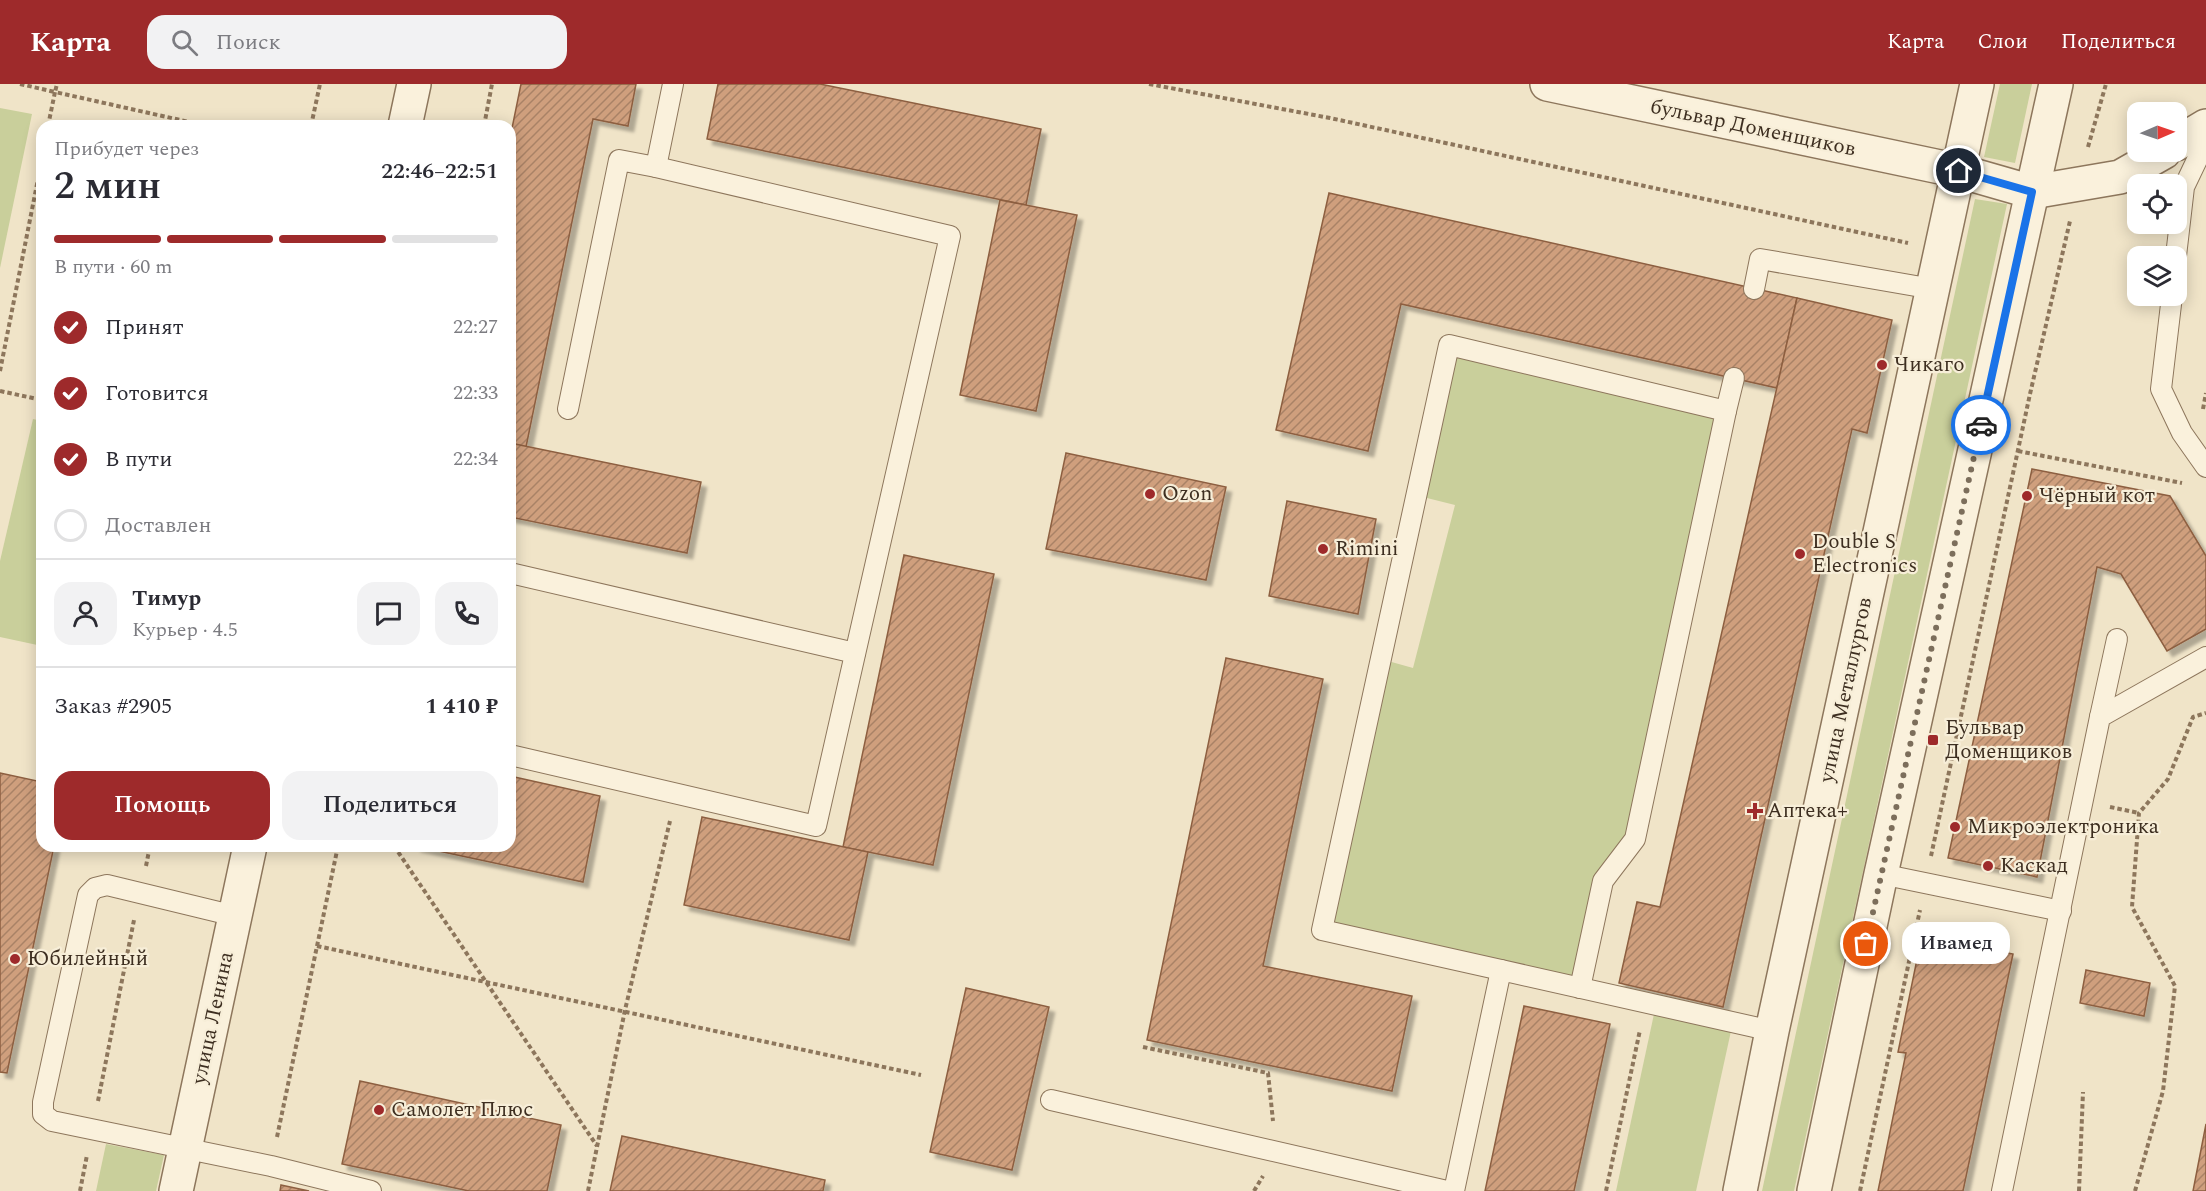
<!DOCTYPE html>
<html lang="ru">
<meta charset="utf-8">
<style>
:root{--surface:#fff;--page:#f2f2f3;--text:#2b2b33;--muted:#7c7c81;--line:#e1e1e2;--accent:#9e2a2b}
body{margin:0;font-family:Spectral,serif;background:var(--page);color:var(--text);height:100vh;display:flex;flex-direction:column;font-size:22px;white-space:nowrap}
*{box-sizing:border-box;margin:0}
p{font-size:20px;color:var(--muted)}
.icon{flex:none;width:33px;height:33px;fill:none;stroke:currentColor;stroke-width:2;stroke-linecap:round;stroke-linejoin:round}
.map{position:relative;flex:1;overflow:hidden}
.sheet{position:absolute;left:36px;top:36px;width:480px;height:732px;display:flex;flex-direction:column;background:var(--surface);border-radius:18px;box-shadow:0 3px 15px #0003}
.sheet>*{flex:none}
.needle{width:39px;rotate:88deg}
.controls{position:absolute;left:2127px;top:18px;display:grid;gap:12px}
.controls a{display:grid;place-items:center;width:60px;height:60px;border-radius:12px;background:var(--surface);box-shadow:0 3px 15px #0003;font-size:30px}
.pin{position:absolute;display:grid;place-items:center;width:51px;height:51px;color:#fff;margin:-26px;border:3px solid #fff;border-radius:50%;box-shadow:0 2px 6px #0007}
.courier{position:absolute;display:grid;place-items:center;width:60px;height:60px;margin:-30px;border:4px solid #1a73e8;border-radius:50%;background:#fff;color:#222;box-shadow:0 2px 8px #0007}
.bubble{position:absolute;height:42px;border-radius:18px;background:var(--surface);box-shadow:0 3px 15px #0003;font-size:20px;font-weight:600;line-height:42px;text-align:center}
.head em{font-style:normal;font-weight:600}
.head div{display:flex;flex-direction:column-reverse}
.head{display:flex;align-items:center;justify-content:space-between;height:102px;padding:0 18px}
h1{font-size:39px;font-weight:600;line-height:45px}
.bar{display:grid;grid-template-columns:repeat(4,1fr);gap:9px 6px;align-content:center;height:72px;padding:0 18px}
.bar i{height:8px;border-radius:4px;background:var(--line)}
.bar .selected{background:var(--accent)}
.bar p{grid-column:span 4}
.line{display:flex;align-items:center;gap:15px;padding:0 18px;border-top:2px solid var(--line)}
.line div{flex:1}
.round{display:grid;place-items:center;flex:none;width:63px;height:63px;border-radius:18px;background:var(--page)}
ol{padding:0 18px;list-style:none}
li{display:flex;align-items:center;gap:18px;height:66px}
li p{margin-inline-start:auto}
li .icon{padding:6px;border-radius:50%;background:var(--accent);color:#fff;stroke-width:4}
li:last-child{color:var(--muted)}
li i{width:33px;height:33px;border:3px solid var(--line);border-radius:50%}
.action{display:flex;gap:12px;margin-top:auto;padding:12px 18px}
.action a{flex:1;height:69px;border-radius:18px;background:var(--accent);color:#fff;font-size:24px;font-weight:600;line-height:69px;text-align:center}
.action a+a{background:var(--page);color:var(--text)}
header{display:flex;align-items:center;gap:36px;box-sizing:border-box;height:84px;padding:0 30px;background:var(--accent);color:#fff}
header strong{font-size:28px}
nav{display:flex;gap:33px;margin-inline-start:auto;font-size:21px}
.search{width:420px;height:54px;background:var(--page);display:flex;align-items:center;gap:15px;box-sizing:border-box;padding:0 21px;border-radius:18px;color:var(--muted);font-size:22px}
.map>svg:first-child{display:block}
</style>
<header>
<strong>Карта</strong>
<div class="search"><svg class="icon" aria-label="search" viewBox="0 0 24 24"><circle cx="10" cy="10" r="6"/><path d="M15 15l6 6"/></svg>Поиск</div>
<nav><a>Карта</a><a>Слои</a><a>Поделиться</a></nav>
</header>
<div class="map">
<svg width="2206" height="1107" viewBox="0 0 2206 1107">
<defs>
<pattern id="building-hatch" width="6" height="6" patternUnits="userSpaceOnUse" patternTransform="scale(1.5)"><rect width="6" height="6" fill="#cf9f7d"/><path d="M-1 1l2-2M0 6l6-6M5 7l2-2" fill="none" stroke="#a98266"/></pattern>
<filter id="shadow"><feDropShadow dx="5.5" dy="5.5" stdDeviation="1.5" flood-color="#0004"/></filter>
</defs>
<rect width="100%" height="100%" fill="#f0e4c8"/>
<!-- green -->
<g fill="#c9cf9b">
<path d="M2000,0H2032L2015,79L1984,73Z"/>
<path d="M0,24L32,30L0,184Z"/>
<path d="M1975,115L2007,120L1794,1107H1762Z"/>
<path d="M1456,266L1719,331L1629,752L1577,899L1329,842L1388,577L1413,584L1455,421L1423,413Z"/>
<path d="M33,335L42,337V562L0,553V477Z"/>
<path d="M1654,930L1731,947L1696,1107H1616Z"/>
<path d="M106,1060L164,1071L156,1107H96Z"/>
</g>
<!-- building -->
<g fill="url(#building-hatch)" stroke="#8d5f41" stroke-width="1.5" filter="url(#shadow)">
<path d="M521,0H636L628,42L593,35L526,363L510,359V54Z"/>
<path d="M718,0H820L1041,45L1026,121L707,55Z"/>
<path d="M1329,109L1797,214L1777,304L1401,220L1368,367L1276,346Z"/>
<path d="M1000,116L1077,131L1036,327L960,311Z"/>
<path d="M1797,214L1892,236L1867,349L1852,345L1723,923L1619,899L1637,818L1660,823Z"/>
<path d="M510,359L701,398L687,469L510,433Z"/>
<path d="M1066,369L1226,403L1206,496L1046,465Z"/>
<path d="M2032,385L2170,412L2206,472V545L2167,567L2121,490L2097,483L2037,793L1948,774Z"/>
<path d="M1287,417L1376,435L1358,530L1269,512Z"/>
<path d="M904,471L994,490L933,781L843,763Z"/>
<path d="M1226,574L1323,595L1263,882L1412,912L1392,1007L1147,956Z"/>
<path d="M0,689L42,698V762H54L7,989L0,988Z"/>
<path d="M510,692L600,712L583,798L415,762H510Z"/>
<path d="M702,733L868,768L849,856L684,821Z"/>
<path d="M1922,851L2013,870L1963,1107H1878L1906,969L1898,968Z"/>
<path d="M2086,886L2150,899L2144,932L2080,919Z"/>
<path d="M966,904L1049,923L1012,1086L930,1068Z"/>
<path d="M1524,922L1610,940L1574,1107H1485Z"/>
<path d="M360,997L561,1041L547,1107H469L342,1080Z"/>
<path d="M2206,1040V1107H2193Z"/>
<path d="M622,1052L825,1096L823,1107H610Z"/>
<path d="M281,1101L309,1107H280Z"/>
</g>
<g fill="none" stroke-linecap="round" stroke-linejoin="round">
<defs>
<g id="service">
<path d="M2176,172L2184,103L2206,57"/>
<path d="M1754,205L1760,175L1933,205"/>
<path d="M2172,212L2161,305L2182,349L2206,383"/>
<path d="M568,325L619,76L656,83L673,0"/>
<path d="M1726,327L1734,294"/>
<path d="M510,489L855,569"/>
<path d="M2100,633L2117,555"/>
<path d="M510,671L816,742L950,152L656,83"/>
<path d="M1881,790L2061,827"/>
<path d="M235,832L107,801L95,804L88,811L43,1018V1030L52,1037L271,1082L371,1107"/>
<path d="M1501,886L1322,846L1449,261L1726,327L1635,755L1603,797L1580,904"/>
<path d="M1051,1016L1447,1107"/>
<path d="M1454,1107L1501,886L1772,947"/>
<path d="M2002,1107L2100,633L2206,573"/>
</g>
<g id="minor">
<path d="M1547,0L1959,87L2032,108L2120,93L2164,68"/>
<path d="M2176,60L2206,42"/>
</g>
<g id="tertiary">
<path d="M405,42L414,0"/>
<path d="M176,1107L250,762"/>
<path d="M1740,1107L1772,947L1977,0"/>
<path d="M1814,1107L1881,790L2056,0"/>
</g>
</defs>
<!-- service casing -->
<use href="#service" stroke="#8d765c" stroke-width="22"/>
<!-- minor casing -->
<use href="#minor" stroke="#8d765c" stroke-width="36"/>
<!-- tertiary casing -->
<use href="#tertiary" stroke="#8d765c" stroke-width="36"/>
<!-- path -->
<g stroke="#8d765c" stroke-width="4" stroke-dasharray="4.5 3" stroke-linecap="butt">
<path d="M20,0L55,8L57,0"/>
<path d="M1149,0L1330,34L1908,159"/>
<path d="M48,42L55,8L207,42"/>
<path d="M311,42L320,0"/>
<path d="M484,42L492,0"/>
<path d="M2088,63L2106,0"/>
<path d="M0,287L42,75"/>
<path d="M0,307L42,316"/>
<path d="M2203,325L2206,309"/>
<path d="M2018,367L2182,399"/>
<path d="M2110,723L2139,729"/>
<path d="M394,762L597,1062"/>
<path d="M1931,772L2030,310L2070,137"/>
<path d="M146,782L150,762"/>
<path d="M317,862L921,991"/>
<path d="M1143,963L1268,989L1273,1037"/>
<path d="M98,1017L134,836"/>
<path d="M277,1053L338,762"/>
<path d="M80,1107L87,1071"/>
<path d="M588,1107L625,926L670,737"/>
<path d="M1254,1107L1263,1092"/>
<path d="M1606,1107L1640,946"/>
<path d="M1860,1107L1920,826"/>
<path d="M2079,1107L2083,1008"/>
<path d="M2135,1107L2163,1007L2175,902L2132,823L2139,729L2168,695L2193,633L2206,629"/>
</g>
<!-- service -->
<use href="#service" stroke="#faf1dc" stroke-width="20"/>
<!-- minor -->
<use href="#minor" stroke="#faf1dc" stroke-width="33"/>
<!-- tertiary -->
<use href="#tertiary" stroke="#faf1dc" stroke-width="33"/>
</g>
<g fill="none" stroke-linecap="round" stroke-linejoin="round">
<!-- done -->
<path stroke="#7c6e5b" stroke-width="6" stroke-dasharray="0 10.8" d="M1866,860L1981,341"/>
<!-- route -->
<path stroke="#1a73e8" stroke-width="8" d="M1959,87L2032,108L1981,341"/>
</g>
<!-- markers -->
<g fill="#9e2a2b" stroke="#f7eed8" stroke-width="2">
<circle cx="1882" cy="281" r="6"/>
<circle cx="1150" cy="410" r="6"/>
<circle cx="2027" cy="412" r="6"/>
<circle cx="1323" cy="465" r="6"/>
<circle cx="1800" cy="470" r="6"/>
<rect x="1927" y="650" width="12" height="12" rx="3"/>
<path d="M1752 718h6v6h6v6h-6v6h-6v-6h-6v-6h6z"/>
<circle cx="1955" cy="743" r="6"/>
<circle cx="1988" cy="782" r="6"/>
<circle cx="15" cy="875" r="6"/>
<circle cx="379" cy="1026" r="6"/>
</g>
<g text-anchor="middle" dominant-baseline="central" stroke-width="4.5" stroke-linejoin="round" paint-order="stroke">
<!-- street labels -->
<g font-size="21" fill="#3d2e20" stroke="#f7eed8">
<text transform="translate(1753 44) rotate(12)">бульвар Доменщиков</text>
<text transform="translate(1846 606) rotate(-78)">улица Металлургов</text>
<text transform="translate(213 934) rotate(-78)">улица Ленина</text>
</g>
<!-- poi labels -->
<g font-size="21" fill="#3d2e20" stroke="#f7eed8" text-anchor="start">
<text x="1894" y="281">Чикаго</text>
<text x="1162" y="410">Ozon</text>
<text x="2039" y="412">Чёрный кот</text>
<text x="1812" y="458">Double S<tspan x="1812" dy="24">Electronics</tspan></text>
<text x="1335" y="465">Rimini</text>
<text x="1945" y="644">Бульвар<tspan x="1945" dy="24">Доменщиков</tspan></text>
<text x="1767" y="727">Аптека+</text>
<text x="1967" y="743">Микроэлектроника</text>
<text x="2000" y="782">Каскад</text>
<text x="27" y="875">Юбилейный</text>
<text x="391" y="1026">Самолет Плюс</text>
</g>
</g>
</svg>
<div class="controls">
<a><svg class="needle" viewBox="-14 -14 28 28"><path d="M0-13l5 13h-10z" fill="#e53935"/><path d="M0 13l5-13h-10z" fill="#7c7c81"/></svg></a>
<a><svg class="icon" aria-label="locate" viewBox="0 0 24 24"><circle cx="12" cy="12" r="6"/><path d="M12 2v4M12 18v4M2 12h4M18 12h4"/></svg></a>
<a><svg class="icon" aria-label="layers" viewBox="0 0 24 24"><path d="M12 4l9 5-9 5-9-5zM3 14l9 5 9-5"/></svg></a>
</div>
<div class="pin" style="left:1866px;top:860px;background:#ea580c"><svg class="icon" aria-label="bag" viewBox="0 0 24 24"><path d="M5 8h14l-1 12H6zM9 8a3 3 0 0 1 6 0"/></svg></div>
<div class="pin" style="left:1959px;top:87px;background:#1f2937"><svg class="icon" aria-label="home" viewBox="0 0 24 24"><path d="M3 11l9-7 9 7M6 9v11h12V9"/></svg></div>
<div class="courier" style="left:1981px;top:341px"><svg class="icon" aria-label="car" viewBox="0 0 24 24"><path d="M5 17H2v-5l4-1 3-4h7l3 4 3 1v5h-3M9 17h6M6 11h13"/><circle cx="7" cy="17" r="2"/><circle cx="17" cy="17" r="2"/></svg></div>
<div class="bubble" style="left:1902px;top:838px;width:108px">Ивамед</div>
<section class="sheet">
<div class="head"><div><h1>2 мин</h1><p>Прибудет через</p></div><em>22:46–22:51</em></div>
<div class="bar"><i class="selected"></i><i class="selected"></i><i class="selected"></i><i></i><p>В пути · 60 m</p></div>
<ol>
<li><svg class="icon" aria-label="check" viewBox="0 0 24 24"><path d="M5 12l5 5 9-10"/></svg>Принят<p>22:27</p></li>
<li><svg class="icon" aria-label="check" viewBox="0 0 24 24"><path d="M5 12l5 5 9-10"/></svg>Готовится<p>22:33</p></li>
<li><svg class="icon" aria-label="check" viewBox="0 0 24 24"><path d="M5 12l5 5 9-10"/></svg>В пути<p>22:34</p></li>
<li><i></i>Доставлен</li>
</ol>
<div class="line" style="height:108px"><a class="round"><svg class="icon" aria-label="person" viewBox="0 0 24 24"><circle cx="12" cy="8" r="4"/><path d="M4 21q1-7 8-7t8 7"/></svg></a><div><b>Тимур</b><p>Курьер · 4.5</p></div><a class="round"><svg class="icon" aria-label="chat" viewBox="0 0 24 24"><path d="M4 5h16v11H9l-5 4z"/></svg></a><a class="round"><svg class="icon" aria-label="phone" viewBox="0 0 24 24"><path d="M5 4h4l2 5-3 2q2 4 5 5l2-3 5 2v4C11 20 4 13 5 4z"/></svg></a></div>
<div class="line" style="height:78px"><div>Заказ #2905</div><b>1 410 ₽</b></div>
<div class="action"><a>Помощь</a><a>Поделиться</a></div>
</section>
</div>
